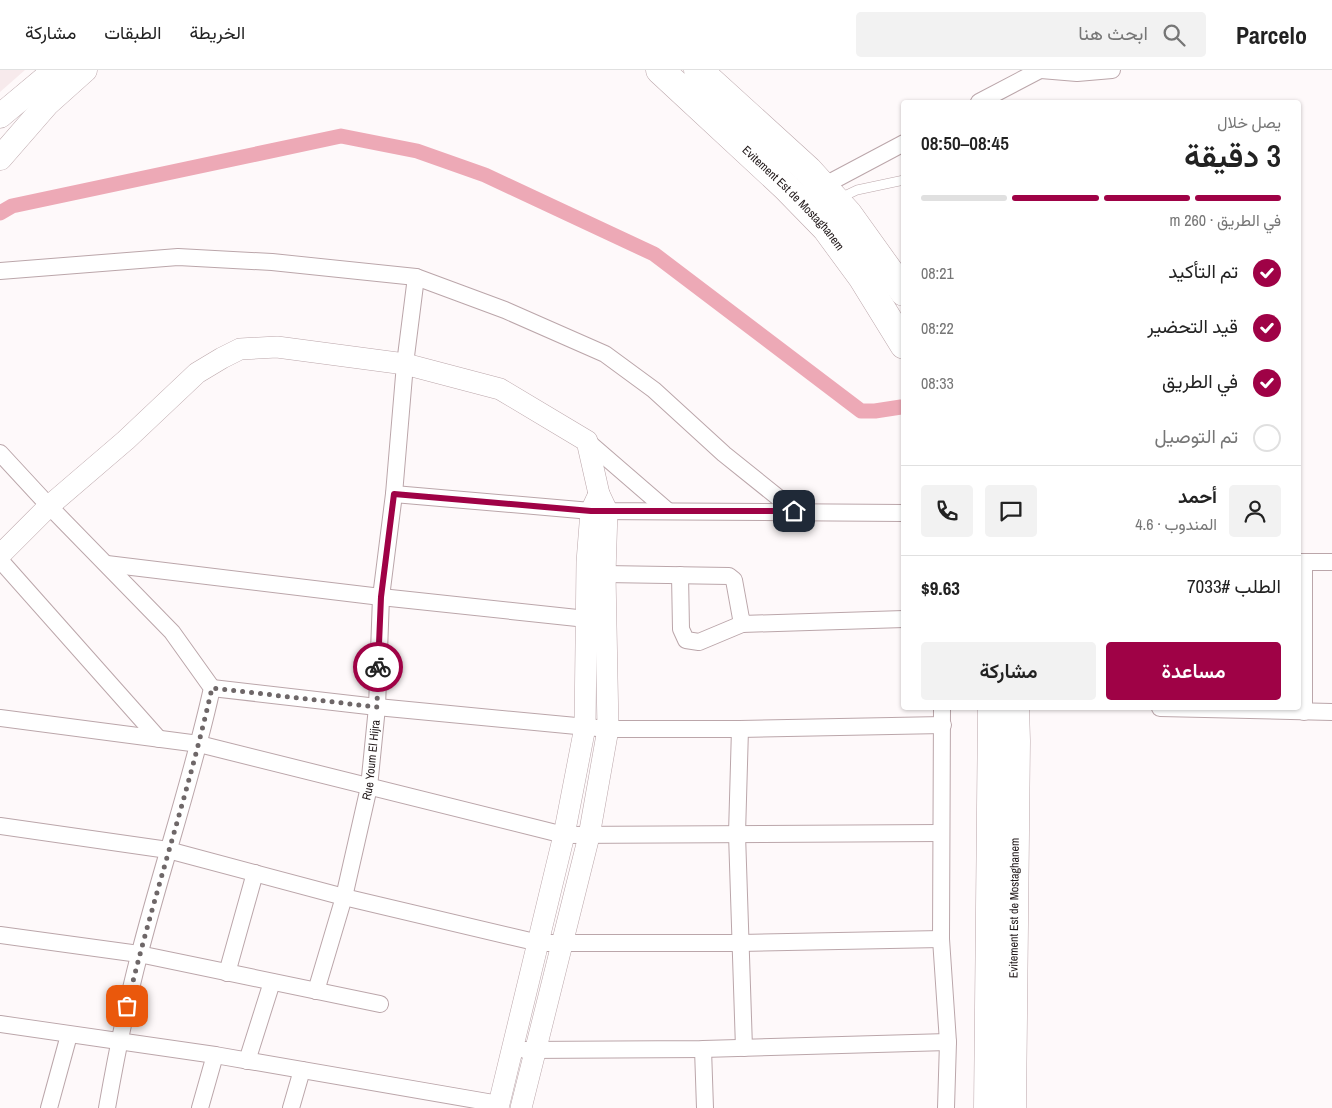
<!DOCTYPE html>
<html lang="ar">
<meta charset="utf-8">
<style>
:root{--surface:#fff;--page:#f2f2f2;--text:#222;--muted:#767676;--line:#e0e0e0;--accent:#9f0246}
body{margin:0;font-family:"Archivo Narrow",Vazirmatn,sans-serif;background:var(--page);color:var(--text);direction:rtl;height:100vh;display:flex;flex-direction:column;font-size:19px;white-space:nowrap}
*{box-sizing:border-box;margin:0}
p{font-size:16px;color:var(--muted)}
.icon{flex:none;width:28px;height:28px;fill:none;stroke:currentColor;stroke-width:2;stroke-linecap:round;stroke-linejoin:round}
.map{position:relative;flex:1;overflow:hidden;direction:ltr}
.sheet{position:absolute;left:901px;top:30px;width:400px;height:610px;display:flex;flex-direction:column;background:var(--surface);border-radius:5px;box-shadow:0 1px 4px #0004;direction:rtl}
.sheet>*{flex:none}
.pin{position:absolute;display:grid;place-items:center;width:42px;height:42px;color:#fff;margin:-21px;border-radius:10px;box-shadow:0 2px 8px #0006}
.courier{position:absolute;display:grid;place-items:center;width:50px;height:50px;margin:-25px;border:4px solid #9f0246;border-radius:50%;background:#fff;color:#222;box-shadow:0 1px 6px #0007}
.summary em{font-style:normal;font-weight:600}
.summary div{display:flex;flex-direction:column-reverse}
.summary{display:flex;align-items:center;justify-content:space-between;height:85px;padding:0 20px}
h1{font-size:32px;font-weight:600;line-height:38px}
.bar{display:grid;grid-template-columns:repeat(4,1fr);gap:8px 5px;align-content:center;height:60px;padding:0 20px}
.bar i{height:6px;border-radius:4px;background:var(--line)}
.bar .active{background:var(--accent)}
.bar p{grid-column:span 4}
.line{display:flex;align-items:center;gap:12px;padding:0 20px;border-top:1px solid var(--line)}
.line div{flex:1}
.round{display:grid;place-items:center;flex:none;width:52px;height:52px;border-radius:5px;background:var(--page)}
ol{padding:0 20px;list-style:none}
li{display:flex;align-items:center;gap:15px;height:55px}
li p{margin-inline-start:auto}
li .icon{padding:5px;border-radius:50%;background:var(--accent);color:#fff;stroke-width:4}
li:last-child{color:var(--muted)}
li i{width:28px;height:28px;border:2px solid var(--line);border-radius:50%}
.primary-button{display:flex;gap:10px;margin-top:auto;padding:10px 20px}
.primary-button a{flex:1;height:58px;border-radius:5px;background:var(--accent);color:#fff;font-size:20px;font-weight:600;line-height:58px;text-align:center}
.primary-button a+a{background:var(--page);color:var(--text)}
header{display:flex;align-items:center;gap:30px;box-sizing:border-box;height:70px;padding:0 25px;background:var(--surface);border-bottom:1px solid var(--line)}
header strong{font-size:24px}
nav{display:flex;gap:28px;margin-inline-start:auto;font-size:18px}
.search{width:350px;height:45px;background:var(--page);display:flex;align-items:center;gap:12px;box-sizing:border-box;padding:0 18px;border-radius:5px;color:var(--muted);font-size:19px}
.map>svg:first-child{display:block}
</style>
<header>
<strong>Parcelo</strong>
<div class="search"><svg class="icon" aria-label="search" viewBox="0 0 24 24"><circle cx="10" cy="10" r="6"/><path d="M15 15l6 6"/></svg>ابحث هنا</div>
<nav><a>الخريطة</a><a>الطبقات</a><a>مشاركة</a></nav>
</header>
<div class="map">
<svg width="1332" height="1038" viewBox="0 0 1332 1038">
<rect width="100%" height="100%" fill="#fef9fa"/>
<!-- built -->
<path fill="#f7eaec" d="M0,0H25L0,22Z"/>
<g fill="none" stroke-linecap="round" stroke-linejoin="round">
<!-- canal -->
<path stroke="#eda9b6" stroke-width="15" d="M0,143L12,136L341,66L417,81L485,105L654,184L861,341H875L901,337"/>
<defs>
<path id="service" d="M838,129L857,120L904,110"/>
<g id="minor">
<path d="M1041,0L1077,3L1112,0"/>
<path d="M979,32L1040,0"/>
<path d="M823,116L904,73"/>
<path d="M0,201L178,187L272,192L416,207L505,240L605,284L654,320L724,384L795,441"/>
<path d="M587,371L668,441"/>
<path d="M0,383L49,436L172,562L212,618C192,709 162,796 139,886C126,936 116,987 107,1038"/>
<path d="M394,424L591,441L904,443"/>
<path d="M0,490L159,669"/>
<path d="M1299,492H1332"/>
<path d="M1304,492V642"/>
<path d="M107,494L381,527L596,550"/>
<path d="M605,504L729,506L734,510L742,554L904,549"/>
<path d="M680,505L681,559L686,570L699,572L742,554"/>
<path d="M212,618L377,637L608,659H740L943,655"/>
<path d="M942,638L941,869L948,972L946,1038"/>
<path d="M1160,638L1332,642"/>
<path d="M0,648L199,674L564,765L940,763"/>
<path d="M740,659L737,764L744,978"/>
<path d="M0,756L168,780L344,827L539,873H740L941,869"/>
<path d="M0,865L139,884L380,934"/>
<path d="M227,903L255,803"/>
<path id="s1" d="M316,921L344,827L369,717L377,637L381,527L394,424L405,294L416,207"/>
<path d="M0,954L215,985L499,1034"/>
<path d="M703,979L705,1038"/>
<path d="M525,980L703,979L948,972"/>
<path d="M247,991L272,912"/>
<path d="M49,1038L69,965"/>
<path d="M200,1038L215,985"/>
<path d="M291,1038L302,1000"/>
</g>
<g id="tertiary">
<path d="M0,485L49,436L126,370L197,303L222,288L240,279L277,277L405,294L500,319L587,371L599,424L607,441L605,504L608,659L589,766L521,1038"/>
<path d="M498,1038L564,765L585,657L587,492L591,441L599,424"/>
</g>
<g id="secondary">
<path d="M0,46L55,0"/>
<path d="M0,88L47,34L85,0"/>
</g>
<g id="trunk">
<path id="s2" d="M660,0L786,117L826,158L862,207L904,275"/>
<path d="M698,0L808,100L848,144L904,222"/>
<path d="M988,1038L992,638"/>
<path id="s3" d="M1012,1038L1016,671L1015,638"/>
</g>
</defs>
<!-- service casing -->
<use href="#service" stroke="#bba6aa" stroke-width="10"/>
<!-- minor casing -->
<use href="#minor" stroke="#bba6aa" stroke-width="18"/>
<!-- tertiary casing -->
<use href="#tertiary" stroke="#bba6aa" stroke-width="22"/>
<!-- secondary casing -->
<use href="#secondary" stroke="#bba6aa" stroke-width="25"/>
<!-- trunk casing -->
<use href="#trunk" stroke="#bba6aa" stroke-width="29"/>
<!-- service -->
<use href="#service" stroke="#fff" stroke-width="9"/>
<!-- minor -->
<use href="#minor" stroke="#fff" stroke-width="16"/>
<!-- tertiary -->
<use href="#tertiary" stroke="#fff" stroke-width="21"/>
<!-- secondary -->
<use href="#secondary" stroke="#fff" stroke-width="24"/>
<!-- trunk -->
<use href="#trunk" stroke="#fff" stroke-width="28"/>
</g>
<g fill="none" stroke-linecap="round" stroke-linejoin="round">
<!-- done -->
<path stroke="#6e6768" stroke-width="5" stroke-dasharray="0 9" d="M127,936C152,830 188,725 212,618L377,637L378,597"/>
<!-- route -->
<path stroke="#9f0246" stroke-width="6" d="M378,597L381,527L394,424L591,441H794"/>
</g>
<g text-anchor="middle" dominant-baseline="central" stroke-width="4" stroke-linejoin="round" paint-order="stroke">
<!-- street labels -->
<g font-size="12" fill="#201819" stroke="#fff">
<text stroke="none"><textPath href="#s2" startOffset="185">Evitement Est de Mostaghanem</textPath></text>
<text stroke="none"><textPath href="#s1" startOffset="238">Rue Youm El Hijra</textPath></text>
<text stroke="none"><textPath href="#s3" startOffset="200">Evitement Est de Mostaghanem</textPath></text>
</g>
</g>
</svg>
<div class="pin" style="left:127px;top:936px;background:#ea580c"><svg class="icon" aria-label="bag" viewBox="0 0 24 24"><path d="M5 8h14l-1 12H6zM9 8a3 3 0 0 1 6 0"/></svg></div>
<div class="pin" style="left:794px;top:441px;background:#1f2937"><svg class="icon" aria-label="home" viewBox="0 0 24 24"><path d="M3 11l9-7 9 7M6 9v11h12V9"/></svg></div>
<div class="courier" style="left:378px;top:597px"><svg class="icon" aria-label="bike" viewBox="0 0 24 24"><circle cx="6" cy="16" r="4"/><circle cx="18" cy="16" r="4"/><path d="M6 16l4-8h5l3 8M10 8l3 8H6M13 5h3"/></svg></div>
<section class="sheet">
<div class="summary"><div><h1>3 دقيقة</h1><p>يصل خلال</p></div><em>08:45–08:50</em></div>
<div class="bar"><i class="active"></i><i class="active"></i><i class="active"></i><i></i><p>في الطريق · 260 m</p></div>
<ol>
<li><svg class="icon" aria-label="check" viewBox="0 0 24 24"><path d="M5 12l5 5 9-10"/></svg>تم التأكيد<p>08:21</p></li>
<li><svg class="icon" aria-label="check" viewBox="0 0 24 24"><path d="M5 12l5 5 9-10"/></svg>قيد التحضير<p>08:22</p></li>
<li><svg class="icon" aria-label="check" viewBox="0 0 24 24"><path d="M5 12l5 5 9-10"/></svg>في الطريق<p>08:33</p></li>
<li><i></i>تم التوصيل</li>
</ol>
<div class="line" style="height:90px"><a class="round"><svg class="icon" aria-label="person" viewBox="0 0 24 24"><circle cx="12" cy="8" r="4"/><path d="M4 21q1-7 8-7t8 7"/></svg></a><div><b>أحمد</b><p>المندوب · 4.6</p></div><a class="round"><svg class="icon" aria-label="chat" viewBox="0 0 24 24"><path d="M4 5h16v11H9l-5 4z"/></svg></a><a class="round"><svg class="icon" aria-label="phone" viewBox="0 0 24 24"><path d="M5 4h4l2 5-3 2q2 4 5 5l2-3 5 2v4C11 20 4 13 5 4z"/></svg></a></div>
<div class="line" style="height:65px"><div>الطلب #7033</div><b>$9.63</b></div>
<div class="primary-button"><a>مساعدة</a><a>مشاركة</a></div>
</section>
</div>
